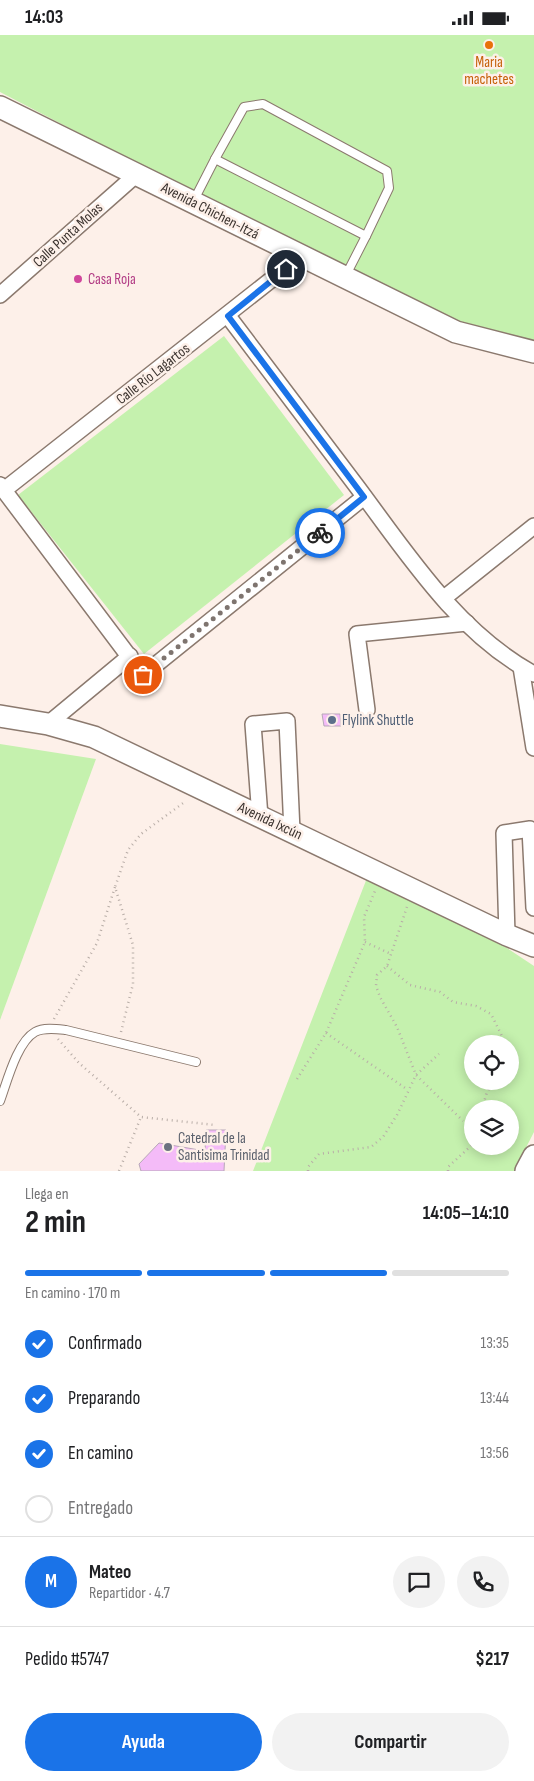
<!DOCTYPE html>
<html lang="es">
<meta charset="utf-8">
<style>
:root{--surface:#fff;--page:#f2f2f2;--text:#202124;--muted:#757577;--line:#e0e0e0;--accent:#1a73e8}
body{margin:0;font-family:"Sofia Sans Condensed",sans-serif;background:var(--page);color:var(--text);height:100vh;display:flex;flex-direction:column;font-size:19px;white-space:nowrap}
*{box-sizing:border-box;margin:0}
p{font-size:16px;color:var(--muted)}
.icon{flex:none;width:28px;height:28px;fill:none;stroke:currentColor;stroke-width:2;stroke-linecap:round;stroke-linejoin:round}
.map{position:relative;height:1136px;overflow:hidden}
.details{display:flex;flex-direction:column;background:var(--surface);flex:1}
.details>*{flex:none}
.controls{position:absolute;left:464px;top:1000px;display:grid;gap:10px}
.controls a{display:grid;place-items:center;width:55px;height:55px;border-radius:50%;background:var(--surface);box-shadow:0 2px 12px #0003;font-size:25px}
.pin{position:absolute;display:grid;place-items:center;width:42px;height:42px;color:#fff;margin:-21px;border:2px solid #fff;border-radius:50%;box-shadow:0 1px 5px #0007}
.courier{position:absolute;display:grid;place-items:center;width:50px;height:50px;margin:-25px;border:4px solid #1a73e8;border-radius:50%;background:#fff;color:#222;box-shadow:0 1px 6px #0007}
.head em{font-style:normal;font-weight:700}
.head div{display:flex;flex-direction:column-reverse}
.head{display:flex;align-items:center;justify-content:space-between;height:85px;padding:0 25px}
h1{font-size:32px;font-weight:700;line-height:38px}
.bar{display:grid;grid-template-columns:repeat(4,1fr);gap:8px 5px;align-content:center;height:60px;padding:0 25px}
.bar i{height:6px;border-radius:4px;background:var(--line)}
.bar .on{background:var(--accent)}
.bar p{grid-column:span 4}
.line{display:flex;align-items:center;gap:12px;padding:0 25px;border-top:1px solid var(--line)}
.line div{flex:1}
.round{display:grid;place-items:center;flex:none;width:52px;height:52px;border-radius:26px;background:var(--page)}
ol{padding:0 25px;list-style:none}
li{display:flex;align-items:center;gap:15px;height:55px}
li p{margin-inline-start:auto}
li .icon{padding:5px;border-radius:50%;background:var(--accent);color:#fff;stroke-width:4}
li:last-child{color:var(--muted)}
li i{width:28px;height:28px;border:2px solid var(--line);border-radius:50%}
.button{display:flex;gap:10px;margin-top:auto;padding:10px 25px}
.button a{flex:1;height:58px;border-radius:30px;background:var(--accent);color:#fff;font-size:20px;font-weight:700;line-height:58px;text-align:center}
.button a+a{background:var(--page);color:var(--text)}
.status{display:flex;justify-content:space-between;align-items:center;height:35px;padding:0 25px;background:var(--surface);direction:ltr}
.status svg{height:14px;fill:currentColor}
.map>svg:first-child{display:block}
</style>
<div class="status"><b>14:03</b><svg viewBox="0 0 49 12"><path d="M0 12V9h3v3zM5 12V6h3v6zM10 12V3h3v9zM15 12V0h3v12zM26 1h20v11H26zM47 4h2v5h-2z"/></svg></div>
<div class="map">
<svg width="534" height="1136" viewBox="0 0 534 1136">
<rect width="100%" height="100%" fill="#fdf0e9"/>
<!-- green -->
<g fill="#c5f1ae" fill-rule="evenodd">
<path d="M0,0H534V305L459,290L198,160L0,57Z"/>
<path d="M224,301L344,460L144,619L18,460Z"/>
<path d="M0,709L96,724L0,985Z"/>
<path d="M367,843L492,903L534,931V1097L514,1136H253ZM472,1009H510V1046H472ZM472,1074H510V1111H472Z"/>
</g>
<!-- building -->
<g fill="#f4bbf8" stroke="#b7a8b8">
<path d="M322,679H340L341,691H324Z"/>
<path d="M206,1095H226L224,1136H141L139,1129L159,1108L205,1116Z"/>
</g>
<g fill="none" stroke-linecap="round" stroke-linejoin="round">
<defs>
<g id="lane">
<path d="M215,124L244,72L263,69L387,136L389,153L366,201"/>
<path d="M193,167L215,124L366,201L345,242"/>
<path d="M0,1066C7,1047 17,1007 35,997C44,992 57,994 66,995L196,1027"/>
</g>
<g id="street">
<path d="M0,260L137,139"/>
<path d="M228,281C271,338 315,396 358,453C408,520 458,598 534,639"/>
<path d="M0,450L143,640L364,462"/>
<path d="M4,455L300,222"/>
<path d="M444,563L534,491"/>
<path d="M521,632L534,713"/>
<path d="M367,675L357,599L467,588"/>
<path d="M48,689L130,621"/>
<path d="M260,782L253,689L287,686L292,796"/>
<path d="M507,900L504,798L530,794L534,873"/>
</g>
<g id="secondary">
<path d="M0,72L456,297L534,317"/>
<path d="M0,681L48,689L94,702L507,900L534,911"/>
<path d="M526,1136L534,1121"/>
</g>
</defs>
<!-- lane casing -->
<use href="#lane" stroke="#8b796e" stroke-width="10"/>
<!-- street casing -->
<use href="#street" stroke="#8b796e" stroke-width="18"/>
<!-- secondary casing -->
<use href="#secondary" stroke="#8b796e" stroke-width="24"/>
<!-- path -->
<g stroke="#b8ada7" stroke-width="2.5" stroke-dasharray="1 4" stroke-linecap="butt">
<path d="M407,872L387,931L377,940L376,951L380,962L397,992L416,1040L463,1086"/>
<path d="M365,907L391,919"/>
<path d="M387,931L410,950L440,957L453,967L476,971L491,979L506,1009"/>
<path d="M54,984L97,908L115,852"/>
<path d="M121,997L133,949V910L115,852L128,815L141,799L186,766"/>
<path d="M326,998L408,1055"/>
<path d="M58,1004L79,1028L141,1082L215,1090"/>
<path d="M297,1044L326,998L365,907L364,882L375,856"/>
<path d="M482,1074L487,1057L494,1046"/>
<path d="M119,1136L141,1082"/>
<path d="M308,1136V1132L319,1119L371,1112L383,1102L397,1080L416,1040L439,1019"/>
<path d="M448,1136V1132L472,1110"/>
</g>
<!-- lane -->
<use href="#lane" stroke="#fff" stroke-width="8"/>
<!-- street -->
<use href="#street" stroke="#fff" stroke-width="15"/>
<!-- secondary -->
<use href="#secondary" stroke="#fff" stroke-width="21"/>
</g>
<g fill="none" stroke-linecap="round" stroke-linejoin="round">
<!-- done -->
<path stroke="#7e746f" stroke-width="5" stroke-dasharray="0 9" d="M143,640L320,498"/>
<!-- route -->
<path stroke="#1a73e8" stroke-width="6" d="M286,234L228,281L364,462L320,498"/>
</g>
<!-- markers -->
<circle fill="#e8710a" stroke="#fdf0e9" stroke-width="2" cx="489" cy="10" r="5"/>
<circle fill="#d1479c" stroke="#fdf0e9" stroke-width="2" cx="78" cy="244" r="5"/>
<circle fill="#5c6f8a" stroke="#fdf0e9" stroke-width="2" cx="332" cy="685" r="5"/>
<circle fill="#6b7280" stroke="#fdf0e9" stroke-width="2" cx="168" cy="1112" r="5"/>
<g text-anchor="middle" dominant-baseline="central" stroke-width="5" stroke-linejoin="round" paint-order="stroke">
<!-- food labels -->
<g font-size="15" fill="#c56008" stroke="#fdf0e9">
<text x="489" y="27">Maria<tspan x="489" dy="17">machetes</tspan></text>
</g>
<!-- street labels -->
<g font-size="15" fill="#3a322e" stroke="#fdf0e9">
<text transform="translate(210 176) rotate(27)">Avenida Chichen-Itzá</text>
<text transform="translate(68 200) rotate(-42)">Calle Punta Molas</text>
<text transform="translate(153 339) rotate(-38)">Calle Río Lagartos</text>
<text transform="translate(270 786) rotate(25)">Avenida Ixcún</text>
</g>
<!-- hotel labels -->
<g font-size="15" fill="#b23c85" stroke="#fdf0e9" text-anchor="start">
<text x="88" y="244">Casa Roja</text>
</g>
<!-- service labels -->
<g font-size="15" fill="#4e5e75" stroke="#fdf0e9" text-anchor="start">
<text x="342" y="685">Flylink Shuttle</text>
</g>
<!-- worship labels -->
<g font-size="15" fill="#5b616d" stroke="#fdf0e9" text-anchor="start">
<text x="178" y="1103">Catedral de la<tspan x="178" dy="17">Santisima Trinidad</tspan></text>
</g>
</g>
</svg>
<div class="controls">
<a><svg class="icon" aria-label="locate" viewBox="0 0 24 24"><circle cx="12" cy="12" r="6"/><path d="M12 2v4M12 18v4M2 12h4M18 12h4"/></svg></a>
<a><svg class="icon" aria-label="layers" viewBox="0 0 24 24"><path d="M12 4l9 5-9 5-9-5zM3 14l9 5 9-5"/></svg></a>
</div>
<div class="pin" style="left:143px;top:640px;background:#ea580c"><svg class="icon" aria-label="bag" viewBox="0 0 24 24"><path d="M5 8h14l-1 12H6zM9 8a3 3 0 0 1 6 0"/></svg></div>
<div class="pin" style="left:286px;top:234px;background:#1f2937"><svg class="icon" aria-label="home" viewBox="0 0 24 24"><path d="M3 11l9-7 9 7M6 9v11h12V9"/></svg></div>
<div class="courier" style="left:320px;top:498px"><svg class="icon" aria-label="bike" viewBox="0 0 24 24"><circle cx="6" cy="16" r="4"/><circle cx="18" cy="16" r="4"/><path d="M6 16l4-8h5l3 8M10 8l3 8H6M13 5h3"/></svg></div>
</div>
<section class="details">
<div class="head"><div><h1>2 min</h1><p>Llega en</p></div><em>14:05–14:10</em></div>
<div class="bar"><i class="on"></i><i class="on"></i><i class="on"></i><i></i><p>En camino · 170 m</p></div>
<ol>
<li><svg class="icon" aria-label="check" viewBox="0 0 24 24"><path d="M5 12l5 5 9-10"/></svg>Confirmado<p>13:35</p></li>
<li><svg class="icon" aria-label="check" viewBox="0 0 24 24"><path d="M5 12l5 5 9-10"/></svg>Preparando<p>13:44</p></li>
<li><svg class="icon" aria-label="check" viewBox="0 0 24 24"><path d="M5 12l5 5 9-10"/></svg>En camino<p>13:56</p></li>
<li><i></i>Entregado</li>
</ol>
<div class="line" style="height:90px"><b class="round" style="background:var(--accent);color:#fff">M</b><div><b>Mateo</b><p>Repartidor · 4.7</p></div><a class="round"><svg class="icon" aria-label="chat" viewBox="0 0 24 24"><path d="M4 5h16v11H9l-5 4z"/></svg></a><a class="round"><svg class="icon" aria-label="phone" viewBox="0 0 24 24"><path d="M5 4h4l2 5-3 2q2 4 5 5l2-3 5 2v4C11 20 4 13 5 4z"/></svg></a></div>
<div class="line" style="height:65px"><div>Pedido #5747</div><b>$217</b></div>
<div class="button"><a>Ayuda</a><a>Compartir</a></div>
</section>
